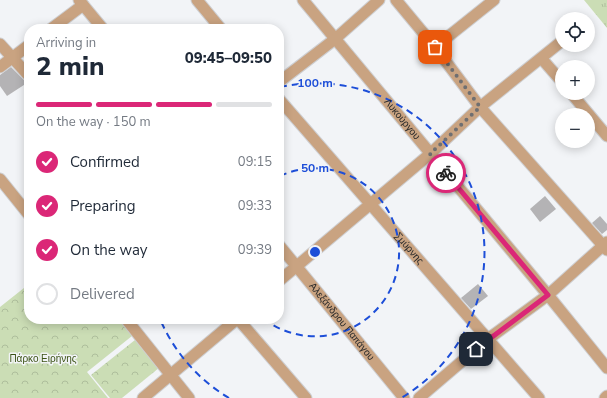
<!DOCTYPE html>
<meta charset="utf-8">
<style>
:root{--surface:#fff;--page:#f2f2f3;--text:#1f2937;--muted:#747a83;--line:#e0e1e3;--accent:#db2777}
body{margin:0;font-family:"Nunito Sans",sans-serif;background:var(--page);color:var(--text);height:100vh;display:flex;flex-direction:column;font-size:15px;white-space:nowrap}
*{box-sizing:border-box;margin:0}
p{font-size:13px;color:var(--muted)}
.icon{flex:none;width:22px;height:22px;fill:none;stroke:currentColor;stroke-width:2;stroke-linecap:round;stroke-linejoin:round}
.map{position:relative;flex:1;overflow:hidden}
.panel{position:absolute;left:24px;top:24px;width:260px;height:300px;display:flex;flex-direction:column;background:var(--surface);border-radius:16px;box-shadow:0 2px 10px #0003}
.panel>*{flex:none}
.tools{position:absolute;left:555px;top:12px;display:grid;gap:8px}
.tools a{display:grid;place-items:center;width:40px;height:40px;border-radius:50%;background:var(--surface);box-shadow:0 2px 10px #0003;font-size:20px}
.pin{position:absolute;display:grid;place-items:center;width:34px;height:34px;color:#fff;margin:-17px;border-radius:8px;box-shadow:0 2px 6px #0006}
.courier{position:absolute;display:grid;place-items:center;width:40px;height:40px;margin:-20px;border:3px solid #db2777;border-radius:50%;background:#fff;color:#222;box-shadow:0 1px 5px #0007}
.headline em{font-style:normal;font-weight:800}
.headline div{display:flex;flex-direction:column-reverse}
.headline{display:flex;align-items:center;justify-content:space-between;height:68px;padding:0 12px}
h1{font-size:26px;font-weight:800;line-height:30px}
.bar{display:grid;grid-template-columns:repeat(4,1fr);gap:6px 4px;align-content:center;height:48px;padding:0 12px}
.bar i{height:5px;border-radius:3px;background:var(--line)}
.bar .on{background:var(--accent)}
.bar p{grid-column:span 4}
ol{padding:0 12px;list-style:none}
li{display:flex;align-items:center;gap:12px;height:44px}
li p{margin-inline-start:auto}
li .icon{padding:4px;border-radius:50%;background:var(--accent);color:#fff;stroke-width:4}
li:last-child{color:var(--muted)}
li i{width:22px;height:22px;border:2px solid var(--line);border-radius:50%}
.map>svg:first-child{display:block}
</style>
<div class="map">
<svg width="607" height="398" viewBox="0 0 607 398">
<defs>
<pattern id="grass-tufts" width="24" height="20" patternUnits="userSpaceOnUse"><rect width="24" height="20" fill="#cbddb5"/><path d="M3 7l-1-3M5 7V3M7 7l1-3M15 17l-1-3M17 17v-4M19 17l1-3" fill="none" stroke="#aebe9c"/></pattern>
<pattern id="park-crowns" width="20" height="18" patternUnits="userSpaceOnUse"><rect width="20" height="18" fill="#cbddb5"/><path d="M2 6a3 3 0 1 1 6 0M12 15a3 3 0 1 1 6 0" fill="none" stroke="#aebe9c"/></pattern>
</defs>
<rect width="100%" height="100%" fill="#f2f4f7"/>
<!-- grass -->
<path fill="url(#grass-tufts)" d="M584,0H607V28Z"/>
<!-- park -->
<g fill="url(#park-crowns)">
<path d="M29,284V319H127L137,332L87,372L108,398H0V307Z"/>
<path d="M140,336L165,363L122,398H110L91,375Z"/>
</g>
<!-- building -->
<g fill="#b4b3b5">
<path d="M11,67L27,83L7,96L0,86V75Z"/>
<path d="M545,196L556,209L540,222L530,209Z"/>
<path d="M600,216L607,224V230L602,234L592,223Z"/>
<path d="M478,284L488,296L471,309L461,298Z"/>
</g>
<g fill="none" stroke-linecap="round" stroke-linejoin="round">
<defs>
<g id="minor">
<path d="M197,0L221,29"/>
<path id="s1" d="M303,0L548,295L607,368"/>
<path d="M396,0L435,47L480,107L607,250"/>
<path d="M0,44L29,76"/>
<path d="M435,47L494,0"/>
<path d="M542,59L562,82"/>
<path d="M279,82L335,39L379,0"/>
<path d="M571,93L607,136"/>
<path id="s2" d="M279,99L539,398"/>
<path d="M0,179L29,215"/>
<path d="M279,281L430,154L480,107L562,41"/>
<path d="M126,319L189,398"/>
<path d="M238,319L306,398"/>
<path d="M143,398L237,319"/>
<path d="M419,398L488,339L548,295L607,242"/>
<path d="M605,398L607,396"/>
</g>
<g id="tertiary">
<path d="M79,0L103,29"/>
<path d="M51,29L83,5"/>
<path d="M0,67L29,45"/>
<path id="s3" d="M279,245L404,398"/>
</g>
</defs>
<!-- minor casing -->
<use href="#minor" stroke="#cecfd2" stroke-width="13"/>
<!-- tertiary casing -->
<use href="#tertiary" stroke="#cecfd2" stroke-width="13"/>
<!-- minor -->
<use href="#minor" stroke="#c9a381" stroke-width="11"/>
<!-- tertiary -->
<use href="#tertiary" stroke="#c9a381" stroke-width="11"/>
</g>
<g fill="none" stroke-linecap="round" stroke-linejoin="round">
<!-- done -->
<path stroke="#6f6f71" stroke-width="4" stroke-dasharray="0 7.2" d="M435,47L480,107L430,154L446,173"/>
<!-- route -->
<path stroke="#db2777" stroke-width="5" d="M446,173L548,295L476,349"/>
</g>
<!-- distance rings -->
<g fill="none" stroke="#1d4ed8" stroke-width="2" stroke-dasharray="7 5">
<path d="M280 176A84 84 0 1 1 264 319"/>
<path d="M229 398A169 169 0 0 1 160 319M280 87A169 169 0 0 1 401 398"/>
</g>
<g text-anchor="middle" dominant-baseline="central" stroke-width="3" stroke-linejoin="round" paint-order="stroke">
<!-- street labels -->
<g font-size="10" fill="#282829" stroke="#f2f4f7">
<text stroke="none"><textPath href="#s1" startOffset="155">Λυκούργου</textPath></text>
<text stroke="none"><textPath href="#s2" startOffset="198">Σμύρνης</textPath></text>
<text stroke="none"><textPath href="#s3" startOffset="99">Αλεξάνδρου Παπάγου</textPath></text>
</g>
<!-- park labels -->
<g font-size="10" fill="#3b5214" stroke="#f2f4f7">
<text x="43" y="359">Πάρκο Ειρήνης</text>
</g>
</g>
<circle cx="315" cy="252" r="6" fill="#1d4ed8" stroke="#f2f4f7" stroke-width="2"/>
<g font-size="12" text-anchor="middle" font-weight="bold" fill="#1d4ed8" stroke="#f2f4f7" stroke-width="3" stroke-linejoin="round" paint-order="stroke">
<text x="315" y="87">100 m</text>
<text x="315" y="172">50 m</text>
</g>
</svg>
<div class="tools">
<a><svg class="icon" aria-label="locate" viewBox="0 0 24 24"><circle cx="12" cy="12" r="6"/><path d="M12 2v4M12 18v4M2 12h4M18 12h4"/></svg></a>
<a>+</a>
<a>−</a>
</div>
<div class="pin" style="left:435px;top:47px;background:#ea580c"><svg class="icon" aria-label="bag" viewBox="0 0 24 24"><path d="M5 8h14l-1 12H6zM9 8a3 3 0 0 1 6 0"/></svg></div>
<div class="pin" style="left:476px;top:349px;background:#1f2937"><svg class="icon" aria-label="home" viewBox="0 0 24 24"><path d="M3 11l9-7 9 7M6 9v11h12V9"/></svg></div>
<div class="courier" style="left:446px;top:173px"><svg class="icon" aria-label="bike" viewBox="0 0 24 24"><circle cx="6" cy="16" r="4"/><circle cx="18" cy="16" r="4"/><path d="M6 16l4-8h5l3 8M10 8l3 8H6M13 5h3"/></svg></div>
<section class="panel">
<div class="headline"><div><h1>2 min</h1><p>Arriving in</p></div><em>09:45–09:50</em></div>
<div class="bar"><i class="on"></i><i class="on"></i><i class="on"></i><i></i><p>On the way · 150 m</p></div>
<ol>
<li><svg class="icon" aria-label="check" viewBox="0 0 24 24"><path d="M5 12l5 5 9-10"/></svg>Confirmed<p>09:15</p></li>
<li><svg class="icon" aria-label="check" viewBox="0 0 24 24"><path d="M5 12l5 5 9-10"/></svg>Preparing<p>09:33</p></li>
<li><svg class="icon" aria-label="check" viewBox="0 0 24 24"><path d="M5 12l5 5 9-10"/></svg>On the way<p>09:39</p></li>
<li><i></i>Delivered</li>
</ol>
</section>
</div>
